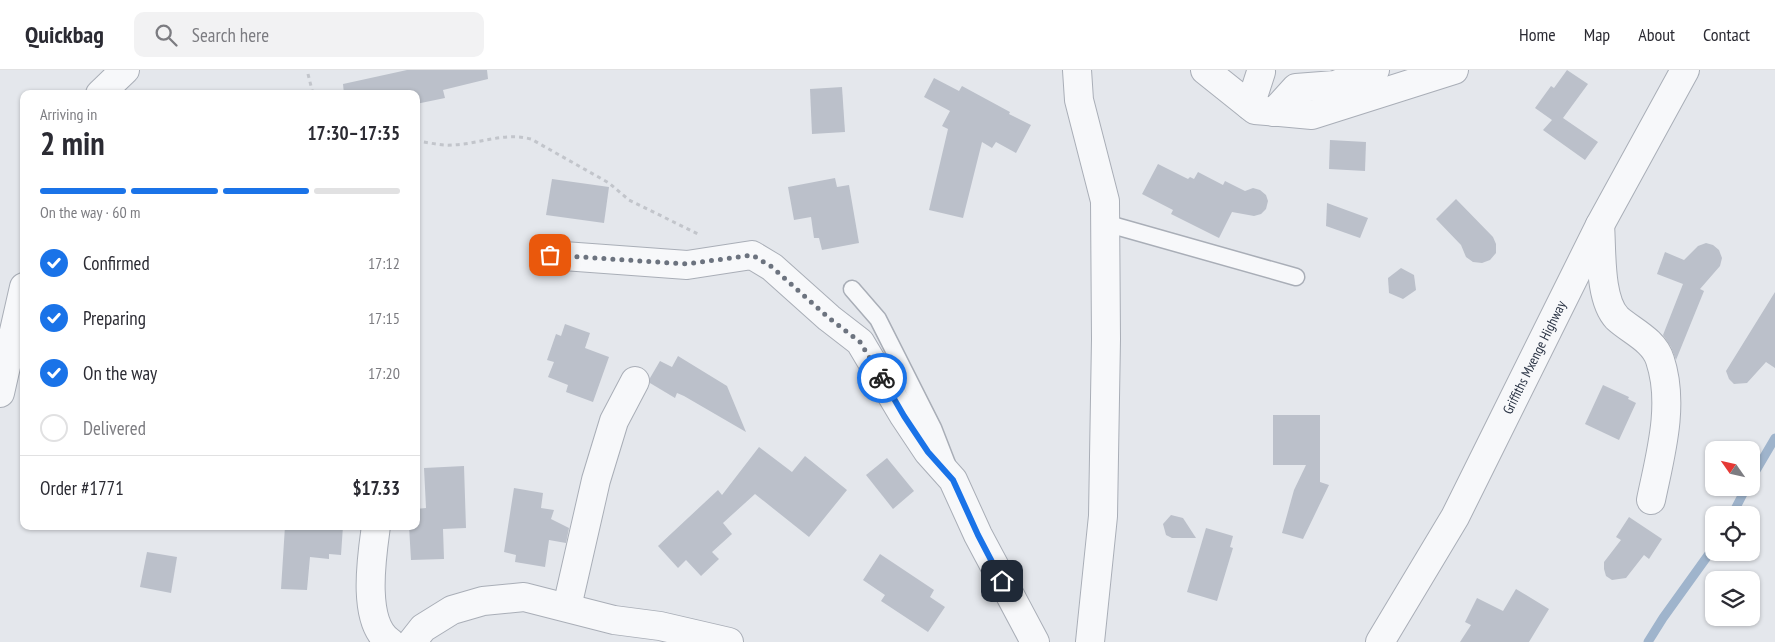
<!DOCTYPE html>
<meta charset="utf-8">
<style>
:root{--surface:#fff;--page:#f2f2f3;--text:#2b2b33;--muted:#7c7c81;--line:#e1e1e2;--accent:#1a73e8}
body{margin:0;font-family:"PT Sans Narrow",sans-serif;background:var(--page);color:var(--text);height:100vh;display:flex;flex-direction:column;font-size:19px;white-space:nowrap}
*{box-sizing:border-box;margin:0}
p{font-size:16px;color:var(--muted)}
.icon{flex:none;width:28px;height:28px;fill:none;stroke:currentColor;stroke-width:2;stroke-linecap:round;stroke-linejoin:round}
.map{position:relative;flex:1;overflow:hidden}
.sheet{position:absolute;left:20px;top:20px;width:400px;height:440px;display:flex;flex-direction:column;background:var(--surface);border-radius:10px;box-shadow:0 1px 4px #0004}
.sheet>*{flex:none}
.needle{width:32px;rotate:304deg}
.tools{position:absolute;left:1705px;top:371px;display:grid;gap:10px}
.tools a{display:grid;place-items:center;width:55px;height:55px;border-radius:10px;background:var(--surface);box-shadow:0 1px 4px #0004;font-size:25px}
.pin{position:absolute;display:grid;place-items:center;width:42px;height:42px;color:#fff;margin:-21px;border-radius:10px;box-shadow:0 2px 8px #0006}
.courier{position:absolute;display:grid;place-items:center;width:50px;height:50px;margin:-25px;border:4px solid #1a73e8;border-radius:50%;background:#fff;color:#222;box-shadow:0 1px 6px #0007}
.head em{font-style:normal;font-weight:700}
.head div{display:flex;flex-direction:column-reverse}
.head{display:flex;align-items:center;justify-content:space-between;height:85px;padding:0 20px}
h1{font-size:32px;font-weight:700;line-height:38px}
.bar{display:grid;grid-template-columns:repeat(4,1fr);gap:8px 5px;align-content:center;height:60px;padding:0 20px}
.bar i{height:6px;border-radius:4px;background:var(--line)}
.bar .current{background:var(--accent)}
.bar p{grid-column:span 4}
.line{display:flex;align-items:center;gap:12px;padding:0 20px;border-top:1px solid var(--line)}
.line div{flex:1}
ol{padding:0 20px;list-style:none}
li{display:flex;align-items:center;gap:15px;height:55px}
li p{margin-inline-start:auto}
li .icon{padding:5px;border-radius:50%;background:var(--accent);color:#fff;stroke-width:4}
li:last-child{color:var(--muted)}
li i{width:28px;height:28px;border:2px solid var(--line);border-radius:50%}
header{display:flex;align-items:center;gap:30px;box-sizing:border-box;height:70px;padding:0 25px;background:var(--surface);border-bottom:1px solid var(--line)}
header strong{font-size:24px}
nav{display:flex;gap:28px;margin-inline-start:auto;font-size:18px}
.search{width:350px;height:45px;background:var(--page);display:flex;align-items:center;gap:12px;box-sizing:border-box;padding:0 18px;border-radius:10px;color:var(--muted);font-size:19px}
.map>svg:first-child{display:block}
</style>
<header>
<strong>Quickbag</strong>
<div class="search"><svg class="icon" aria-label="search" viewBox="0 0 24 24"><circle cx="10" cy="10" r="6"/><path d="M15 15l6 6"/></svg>Search here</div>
<nav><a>Home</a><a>Map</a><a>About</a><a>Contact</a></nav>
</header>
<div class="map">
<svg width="1775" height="572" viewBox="0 0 1775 572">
<rect width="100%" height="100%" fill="#e4e7ec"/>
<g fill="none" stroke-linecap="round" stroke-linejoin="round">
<!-- stream -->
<g stroke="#9fb4cc" stroke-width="9">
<path d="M1751,409L1775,368"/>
<path d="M1732,445L1746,418"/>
<path d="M1648,572L1663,548L1714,477"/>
</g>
</g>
<!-- building -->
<g fill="#bbc0ca">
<path d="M407,0H487L488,9L443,20L445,28L416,34V24H344L343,14Z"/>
<path d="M1567,0L1588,14L1563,48L1598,72L1585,90L1543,60L1552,50L1535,38L1551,16L1554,18Z"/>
<path d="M934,8L959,21L962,16L1010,42L1009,44L1031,55L1016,83L996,72L992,78L982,72L963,148L929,140L948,59L942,56L950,41L924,27Z"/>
<path d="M842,17L845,62L812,64L810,19Z"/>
<path d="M1330,70L1366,72L1365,101L1329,99Z"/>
<path d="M1158,94L1188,109L1190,107L1194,109L1198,102L1223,115L1225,111L1245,121L1253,118L1260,120L1266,125L1268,131L1266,139L1261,144L1254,146L1232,142L1219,168L1171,144L1173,140L1142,124Z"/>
<path d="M835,108L837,117L849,115L859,173L822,180L819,168H814L811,147L794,150L788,117Z"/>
<path d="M552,109L609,117L604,153L546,145Z"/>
<path d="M1456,129L1493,167L1496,174V183L1490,190L1482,193L1473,192L1466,187L1461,175L1436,149Z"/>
<path d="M1327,133L1368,148L1360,168L1326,156Z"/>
<path d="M1706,173L1713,175L1719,180L1722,188L1720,196L1700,219L1704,221L1676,290L1671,277L1663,265L1683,214L1657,204L1665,182L1684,190L1698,176Z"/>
<path d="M1401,198L1414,205L1416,220L1403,229L1389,223L1388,208Z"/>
<path d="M1775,222V298L1766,292L1747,313L1734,314L1729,309L1726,301Z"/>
<path d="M565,254L590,263L585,278L609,287L593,332L566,322L568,315L548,307L554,292L547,290L556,264L561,266Z"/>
<path d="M678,286L727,316L746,362L684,326L677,323L675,328L650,313V308L660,291L672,297Z"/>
<path d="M1603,315L1629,327L1628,329L1636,333L1619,370L1585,354Z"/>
<path d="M1273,345H1320V412L1329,415L1303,469L1282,463L1294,420L1306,395H1273Z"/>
<path d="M759,377L792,402L805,386L847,420L809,467L755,424L723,453L732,464L712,482L719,489L701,506L686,490L678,498L658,476L718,420L722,425Z"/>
<path d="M887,388L914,421L893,439L866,405Z"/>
<path d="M464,396L466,458L443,459L444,489L411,490L409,456H416V439L426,438L424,398Z"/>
<path d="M514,418L543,423L541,438L554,440L551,449L569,458L566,473L549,470L545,497L515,492L516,485L504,482Z"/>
<path d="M1171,445L1183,448L1196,468H1172L1166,465L1163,454Z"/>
<path d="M1629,447L1662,469L1649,489L1644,485L1626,508L1612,510L1606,506L1604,499V492L1621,470L1616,467Z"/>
<path d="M285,456H343L341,485L329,484V489L310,487L307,520L281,519Z"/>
<path d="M1206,458L1233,466L1230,477L1233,478L1217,531L1187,522Z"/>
<path d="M147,482L177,487L171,523L140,517Z"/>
<path d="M880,484L934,520L930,527L945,537L928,562L881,531L885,525L863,510Z"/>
<path d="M1516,519L1549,539L1529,572H1460L1471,555L1465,552L1477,528L1503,541Z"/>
</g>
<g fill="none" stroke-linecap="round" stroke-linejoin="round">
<defs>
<g id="service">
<path d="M1105,153L1296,207"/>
<path d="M852,219L878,249L933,358L947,394"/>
</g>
<g id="minor">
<path d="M1077,0L1079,30L1105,131L1106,269L1103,446L1090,572"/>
<path d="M1205,0L1255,40L1312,45L1454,0"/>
<path d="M100,24L125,0"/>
<path d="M1250,36L1261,2"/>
<path d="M1274,42L1296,18L1335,15L1375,0"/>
<path d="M1600,155C1602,181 1599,229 1617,248C1631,261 1654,270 1660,290C1675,335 1660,386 1651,430"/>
<path d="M550,185L687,195L752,185L772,197L829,248L860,272L904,346L928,382L953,410L978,465L1035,572"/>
<path d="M0,323L24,217"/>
<path d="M376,456C372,485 361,553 390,572"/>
<path d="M567,537L596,410L614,351L635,311"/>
<path d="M412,572L423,558L452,540L483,531L524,527L614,550L660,556L729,572"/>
</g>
<g id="tertiary">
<path id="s1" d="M1380,572L1455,447L1600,155L1685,0"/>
</g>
</defs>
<!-- service casing -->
<use href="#service" stroke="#a9aeb7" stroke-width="19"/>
<!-- minor casing -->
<use href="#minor" stroke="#a9aeb7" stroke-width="30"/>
<!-- tertiary casing -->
<use href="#tertiary" stroke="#a9aeb7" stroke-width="30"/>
<!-- path -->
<g stroke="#c2c5cb" stroke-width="3" stroke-dasharray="4 4" stroke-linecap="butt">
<path d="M308,4L313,24"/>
<path d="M416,71C428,72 440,76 452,75C480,74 503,62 531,69L609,113L629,130L698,164"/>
</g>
<!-- service -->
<use href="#service" stroke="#f7f8fa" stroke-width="16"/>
<!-- minor -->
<use href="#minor" stroke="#f7f8fa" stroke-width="28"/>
<!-- tertiary -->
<use href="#tertiary" stroke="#f7f8fa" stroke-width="28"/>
</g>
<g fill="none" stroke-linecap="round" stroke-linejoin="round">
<!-- done -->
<path stroke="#6c737f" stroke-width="5" stroke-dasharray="0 9" d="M550,185L687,194L752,185L772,197L829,248L860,272L882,308"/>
<!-- route -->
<path stroke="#1a73e8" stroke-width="6" d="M882,308L904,346L928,382L953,410L978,465L1002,511"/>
</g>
<g text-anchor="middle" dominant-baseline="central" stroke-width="5" stroke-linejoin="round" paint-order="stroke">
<!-- street labels -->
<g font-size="14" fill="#2b3445" stroke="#f4f6f9">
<text stroke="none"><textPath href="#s1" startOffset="324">Griffiths Mxenge Highway</textPath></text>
</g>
</g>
</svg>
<div class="tools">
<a><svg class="needle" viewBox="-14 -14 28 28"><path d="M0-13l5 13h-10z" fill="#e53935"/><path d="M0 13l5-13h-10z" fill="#7c7c81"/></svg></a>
<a><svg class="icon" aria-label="locate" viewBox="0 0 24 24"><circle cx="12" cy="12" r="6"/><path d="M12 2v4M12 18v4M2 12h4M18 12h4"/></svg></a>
<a><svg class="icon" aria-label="layers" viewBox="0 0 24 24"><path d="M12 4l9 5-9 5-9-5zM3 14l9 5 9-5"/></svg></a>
</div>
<div class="pin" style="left:550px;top:185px;background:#ea580c"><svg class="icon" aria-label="bag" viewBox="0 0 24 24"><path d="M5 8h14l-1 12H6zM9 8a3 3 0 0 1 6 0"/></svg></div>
<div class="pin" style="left:1002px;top:511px;background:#1f2937"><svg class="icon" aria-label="home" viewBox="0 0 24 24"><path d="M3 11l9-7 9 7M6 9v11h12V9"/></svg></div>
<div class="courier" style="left:882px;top:308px"><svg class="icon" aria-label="bike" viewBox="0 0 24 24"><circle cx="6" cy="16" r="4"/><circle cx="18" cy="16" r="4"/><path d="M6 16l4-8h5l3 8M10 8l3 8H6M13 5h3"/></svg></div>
<section class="sheet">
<div class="head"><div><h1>2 min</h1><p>Arriving in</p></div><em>17:30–17:35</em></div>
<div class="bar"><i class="current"></i><i class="current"></i><i class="current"></i><i></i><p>On the way · 60 m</p></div>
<ol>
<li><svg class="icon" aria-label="check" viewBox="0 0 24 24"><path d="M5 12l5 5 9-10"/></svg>Confirmed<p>17:12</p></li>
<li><svg class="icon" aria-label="check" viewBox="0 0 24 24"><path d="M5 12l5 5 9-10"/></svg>Preparing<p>17:15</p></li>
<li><svg class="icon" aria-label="check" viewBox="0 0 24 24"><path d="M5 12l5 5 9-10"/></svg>On the way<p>17:20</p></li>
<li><i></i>Delivered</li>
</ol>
<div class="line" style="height:65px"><div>Order #1771</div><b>$17.33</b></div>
</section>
</div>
